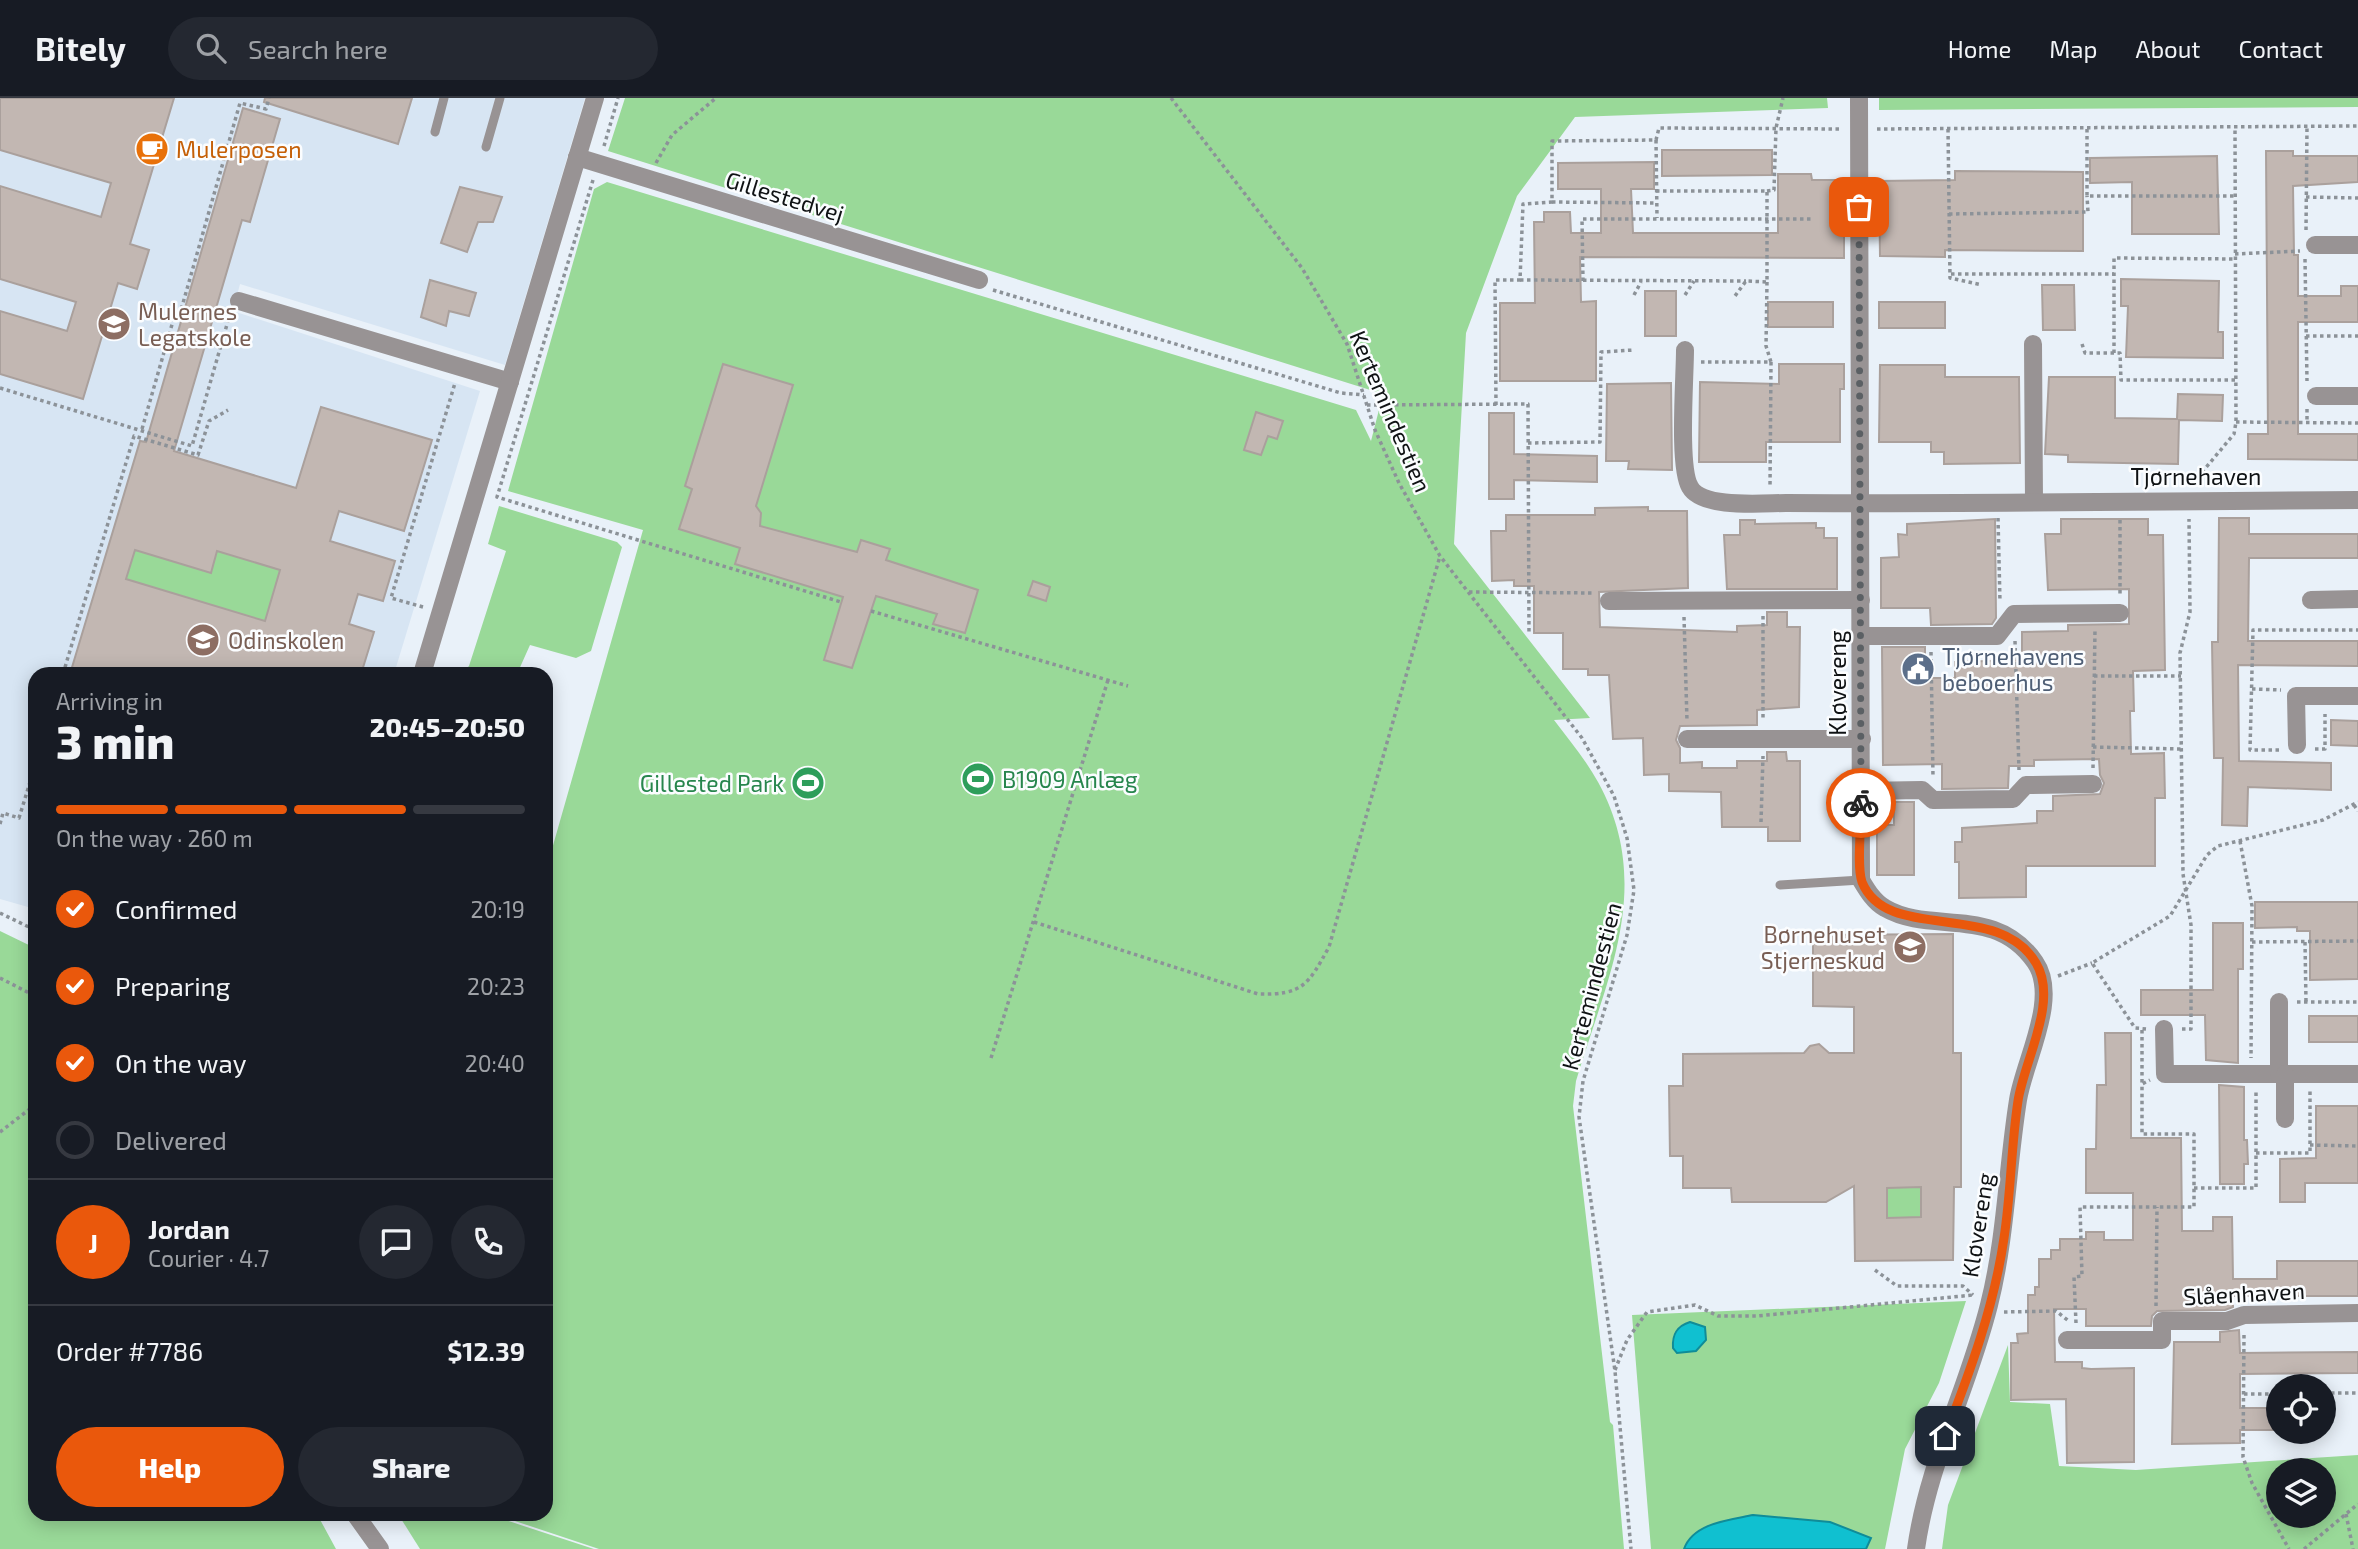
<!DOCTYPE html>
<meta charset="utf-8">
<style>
:root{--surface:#171b24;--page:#242831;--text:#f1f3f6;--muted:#9ea1a6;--line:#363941;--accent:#ea580c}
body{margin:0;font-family:"Exo 2",sans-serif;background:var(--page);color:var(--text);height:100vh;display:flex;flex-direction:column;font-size:26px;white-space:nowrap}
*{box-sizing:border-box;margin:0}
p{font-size:23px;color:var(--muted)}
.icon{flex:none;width:38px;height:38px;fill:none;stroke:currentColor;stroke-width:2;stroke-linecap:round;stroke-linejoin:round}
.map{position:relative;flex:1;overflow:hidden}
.sheet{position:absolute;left:28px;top:569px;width:525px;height:854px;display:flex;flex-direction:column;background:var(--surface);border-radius:21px;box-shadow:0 4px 18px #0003}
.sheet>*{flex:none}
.buttons{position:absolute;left:2266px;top:1276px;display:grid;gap:14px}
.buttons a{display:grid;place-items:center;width:70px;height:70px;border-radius:50%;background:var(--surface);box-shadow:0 4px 18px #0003;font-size:35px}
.pin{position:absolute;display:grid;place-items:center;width:60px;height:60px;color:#fff;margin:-30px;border-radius:14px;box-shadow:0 4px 10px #0006}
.courier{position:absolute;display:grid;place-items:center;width:70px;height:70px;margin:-35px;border:5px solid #ea580c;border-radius:50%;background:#fff;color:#222;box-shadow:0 2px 9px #0007}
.overview em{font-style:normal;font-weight:800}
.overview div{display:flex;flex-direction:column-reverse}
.overview{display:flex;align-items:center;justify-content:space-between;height:119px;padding:0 28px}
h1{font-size:46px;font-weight:800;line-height:52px}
.bar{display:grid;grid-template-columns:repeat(4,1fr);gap:10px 7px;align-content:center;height:84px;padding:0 28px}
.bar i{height:9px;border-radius:5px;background:var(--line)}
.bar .current{background:var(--accent)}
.bar p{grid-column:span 4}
.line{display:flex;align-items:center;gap:18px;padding:0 28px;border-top:2px solid var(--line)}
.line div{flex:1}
.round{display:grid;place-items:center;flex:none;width:74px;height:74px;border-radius:37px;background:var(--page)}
ol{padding:0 28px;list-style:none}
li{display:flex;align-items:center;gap:21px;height:77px}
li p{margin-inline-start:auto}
li .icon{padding:7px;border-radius:50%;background:var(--accent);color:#fff;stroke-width:4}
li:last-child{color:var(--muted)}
li i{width:38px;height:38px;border:4px solid var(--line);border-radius:50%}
.button{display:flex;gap:14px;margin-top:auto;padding:14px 28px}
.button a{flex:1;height:80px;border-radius:42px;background:var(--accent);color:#fff;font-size:28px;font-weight:800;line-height:80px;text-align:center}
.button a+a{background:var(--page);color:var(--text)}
header{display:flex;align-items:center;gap:42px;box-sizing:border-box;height:98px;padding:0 35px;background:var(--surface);border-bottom:2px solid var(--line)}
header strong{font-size:33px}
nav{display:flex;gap:38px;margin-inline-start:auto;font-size:24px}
.search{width:490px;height:63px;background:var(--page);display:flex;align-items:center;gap:18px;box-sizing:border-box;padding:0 24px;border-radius:38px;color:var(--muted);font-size:26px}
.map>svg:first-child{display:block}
</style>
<header>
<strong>Bitely</strong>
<div class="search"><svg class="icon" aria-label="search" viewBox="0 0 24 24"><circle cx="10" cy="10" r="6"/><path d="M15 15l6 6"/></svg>Search here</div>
<nav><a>Home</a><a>Map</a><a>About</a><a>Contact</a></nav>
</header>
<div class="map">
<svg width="2358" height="1451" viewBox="0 0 2358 1451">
<rect width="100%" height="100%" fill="#e9f1f9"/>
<!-- built -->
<path fill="#d7e5f3" d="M0,0H585L505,267L240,186L233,213L480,293L394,576H35V811L0,801Z"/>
<!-- green -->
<g fill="#99d998" fill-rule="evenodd">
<path d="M625,0H1827L1828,10L1575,19L1517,98L1466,235L1454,446L1590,620L1554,622C1569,642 1586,662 1598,684C1655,788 1607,879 1576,983L1573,1008L1610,1324L1613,1327L1624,1451H599L494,1416H546V772L643,432L508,393L594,91L607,84L1356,312L1371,343L1383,296L608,53Z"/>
<path d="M1879,0H2358V9L1879,12Z"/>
<path d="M499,408L617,444L622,449L591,553L576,560L530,547L517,576H461L469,568L506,453L488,446Z"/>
<path d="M135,452L210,475L217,453L280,472L265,523L126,481Z"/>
<path d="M0,833L35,850V1416H317L336,1451H0Z"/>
<path d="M1921,1089V1119L1887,1120V1090Z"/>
<path d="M1966,1203L1939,1285L1905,1351L1885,1451H1651L1632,1217Z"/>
<path d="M2008,1247L2010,1304L2050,1306L2059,1368L2136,1372L2358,1357V1451H1942L1948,1407ZM2278,1372H2324V1418H2278Z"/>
<path d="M398,1416H487L594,1451H420Z"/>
</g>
<!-- water -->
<g fill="#10c0d0" stroke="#108c98" stroke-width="2">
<path d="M1690,1224L1705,1229L1706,1242L1696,1253L1677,1255L1673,1250C1672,1236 1677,1228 1690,1224Z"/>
<path d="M1753,1417L1830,1424L1871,1440L1866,1451H1684C1693,1425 1729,1422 1753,1417Z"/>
</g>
<!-- building -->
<g fill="#c2b7b2" stroke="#aaa09c" stroke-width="2" fill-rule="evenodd">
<path d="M0,0H174L130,146L149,152L137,191L118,185L83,301L0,276V213L67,233L76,204L0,181V88L101,119L111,85L0,52Z"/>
<path d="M265,0H412L398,46L264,4Z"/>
<path d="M243,10L280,21L250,124L242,122L174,353L296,390L321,309L432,342L404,433L339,413L330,443L395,463L383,503L358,496L349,526L374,534L361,576H70L140,343L146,344ZM135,452L211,475L217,453L280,472L265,523L126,481Z"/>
<path d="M1662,52H1772V77L1662,78Z"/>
<path d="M2266,53H2293V58H2358V84L2293,88L2294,157H2298V198H2341V188H2358V224H2298V336H2358V362L2248,361V336H2268Z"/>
<path d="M2217,58L2219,136H2132V84L2090,85V60Z"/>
<path d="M1654,64V91H1631L1633,135H1778V76H1811L1812,82H1844V160L1580,159L1581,204L1596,203V283H1500V205H1535L1534,124H1544V114H1570L1571,135H1601V91H1558V65Z"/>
<path d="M1955,73L2083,74V153L1945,152V159L1880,158L1879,83L1955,82Z"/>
<path d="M460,89L502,99L493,124H478L467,154L441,145Z"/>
<path d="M2121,181L2219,183L2218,234H2223V260L2126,259L2128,208H2121Z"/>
<path d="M430,182L476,195L469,218L449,213L446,228L421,219Z"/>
<path d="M2042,187H2074L2075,232H2043Z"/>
<rect x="1645" y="193" width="31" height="45"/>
<rect x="1768" y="204" width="65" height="25"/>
<rect x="1879" y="204" width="66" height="26"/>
<path d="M723,266L793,287L756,408L761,415L760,428L857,454L861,442L890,451L886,462L978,492L965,535L933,526L937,516L876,498L852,570L824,562L843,499L735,466L740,450L679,431L692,391L685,388Z"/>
<path d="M1779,266H1844V291H1840V344H1766V364H1699L1700,284L1779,286Z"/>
<path d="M1880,267H1945V279H2019L2020,365L1944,366V354H1931V344H1879Z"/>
<path d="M2049,279H2115V320L2177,321L2178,296L2223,297L2222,323L2179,322L2178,366L2068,364V357L2045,356Z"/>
<path d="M1671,285L1672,372L1628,371L1629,363H1606L1607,286Z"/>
<path d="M1256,314L1283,323L1277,341L1268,338L1261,357L1244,352Z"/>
<path d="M1489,315H1514V356L1597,358V384L1514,382V401H1489Z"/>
<path d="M1648,409V413H1687L1688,490L1599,494L1600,529L1737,534V528L1767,527V514H1787V529H1800L1799,609L1757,612V627L1680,628L1676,642L1680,650V665L1702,664V670H1737V663H1767V654H1786L1787,663H1800V743H1768V729H1722L1721,694L1669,693V676L1644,677L1643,640L1613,641L1609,577H1588V571H1563V535H1534V488H1514V482L1492,483L1491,433H1506V417H1595V410Z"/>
<path d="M2219,420H2249V436H2358V460H2249L2248,543H2358V568L2238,567L2239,663L2331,665V692L2248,689L2247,728L2222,727L2223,660H2214L2212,544H2218Z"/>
<path d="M1995,421L1996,520L1992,526L1931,527L1930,510H1881V460L1899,459L1898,436L1907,437V426Z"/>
<path d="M2061,421H2148V437H2163L2165,572L2133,573L2134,613H2130L2131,656L2164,655L2165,700H2155V768H2026V799L1959,800V764H1955V744H1962V730L2037,725V713H2053V698L2100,696L2104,685L2100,677L2099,661L2034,662V668H2009L2008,690L1942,691V666L1883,667L1882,549H1925V580H1955V564L2022,562V534L2068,533V527L2129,526V491L2048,492L2045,436H2061Z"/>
<path d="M1740,422H1755V426L1816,425V430H1824V440H1837V491H1727L1724,437H1740Z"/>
<path d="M1033,483L1050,489L1046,503L1028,497Z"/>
<path d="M2331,622L2358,623V648L2331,647Z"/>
<path d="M1894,704H1914V777H1877V727H1894Z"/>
<path d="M2255,804H2358V881L2310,882V833H2297V829L2255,830Z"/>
<path d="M2213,825H2243V871H2238V965L2206,962L2205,917H2141V892H2213Z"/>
<path d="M1953,836V955H1961V1089H1954L1953,1162L1855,1163L1854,1088L1826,1104H1732L1731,1090H1683V1058H1670L1669,988H1683V956L1804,955L1810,948L1819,946L1829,955H1854V909L1813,908V837ZM1921,1089V1119L1887,1120V1090Z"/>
<rect x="2309" y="918" width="49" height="26"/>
<path d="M2105,935H2131V1040H2181L2182,1133H2213V1119H2232L2233,1181H2277V1163H2358V1198H2233V1209L2225,1212L2157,1213L2152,1218L2151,1228H2086V1211H2054L2055,1264H2082V1270L2091,1271L2134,1270V1364L2067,1365L2066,1301L2011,1302V1245H2018L2017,1236L2028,1235V1197H2035V1189H2039V1161H2051V1152H2060V1141H2086V1134H2104V1142H2133V1095H2086V1051H2096L2097,987H2106Z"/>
<path d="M2219,987L2244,989V1042H2247L2248,1066H2244V1086H2220Z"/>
<path d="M2316,1008H2358V1085H2305V1104H2280V1061L2316,1060Z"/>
<path d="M2239,1232L2240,1255L2358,1254V1275L2240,1276V1310H2278V1332H2240V1345L2172,1346L2174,1244H2220V1234Z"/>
</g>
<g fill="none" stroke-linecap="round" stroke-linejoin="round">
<!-- path -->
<g stroke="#8c9298" stroke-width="3.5" stroke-dasharray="3.5 3.5" stroke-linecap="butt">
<path d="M1171,0L1302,170L1347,246L1375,332L1399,385L1440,458L1582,640L1614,698L1627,740L1634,792L1627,837L1583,983L1579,1019L1615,1273L1631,1451"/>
<path d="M1877,31L2358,28"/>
<path d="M1948,31L1950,180L1982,187"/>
<path d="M2087,31V98H2235"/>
<path d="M1656,42L1657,120"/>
<path d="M604,48L618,0"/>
<path d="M656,65L672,37L716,0"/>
<path d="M593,82L497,399L841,504"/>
<path d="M1656,93H1767V184L1746,183L1735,198"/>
<path d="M1767,93L1774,92L1776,30L1783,0"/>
<path d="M2306,99L2358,100"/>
<path d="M1552,104L1657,105"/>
<path d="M1949,116L2088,114L2087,98"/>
<path d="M2306,132L2307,29"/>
<path d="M2235,156L2300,153"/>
<path d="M2305,161L2307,283"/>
<path d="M1951,176H2114"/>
<path d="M1520,182L1746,183"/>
<path d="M1583,183L1582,121H1811"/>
<path d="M1767,184L1766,248L1771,264"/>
<path d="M993,192L1341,295L1364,297"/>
<path d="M1634,197L1641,184"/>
<path d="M1685,197L1694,183"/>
<path d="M2306,238H2358"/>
<path d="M2082,246L2085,255H2120L2121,282H2236"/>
<path d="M2114,255V160L2235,161"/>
<path d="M1701,264H1771L1770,389"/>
<path d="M0,290L192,348L230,216"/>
<path d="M1367,307L1528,306L1529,534"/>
<path d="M1496,307L1495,182H1520L1523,106L1552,104V43L1656,42L1659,30L1841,31"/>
<path d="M2307,311V325"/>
<path d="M2236,324L2358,325"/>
<path d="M142,331L175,216L179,219L240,5L266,11L269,0"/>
<path d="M1528,345L1600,344L1601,254L1634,252"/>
<path d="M2193,385L2234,336L2236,324L2235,31"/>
<path d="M1998,420L2000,504"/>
<path d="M2120,422V498"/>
<path d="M1469,494L1594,495"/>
<path d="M423,509L391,500L455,285"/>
<path d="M871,513L1128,588"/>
<path d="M1763,518V623"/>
<path d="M1684,519L1687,623"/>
<path d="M2015,543L2019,672"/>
<path d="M1931,554L1933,679"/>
<path d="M63,576L134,338L198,357L209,323L228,312"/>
<path d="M2094,578H2181"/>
<path d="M2252,591L2281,592"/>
<path d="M2093,649L2182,651"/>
<path d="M2315,651H2325V616"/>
<path d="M2279,652H2250L2253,532H2358"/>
<path d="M2093,670L2095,531"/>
<path d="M2354,707L2358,713"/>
<path d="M1761,724L1763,658"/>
<path d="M0,726L3,715L19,720L35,668"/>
<path d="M2240,743L2252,808L2251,960"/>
<path d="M0,815L35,832"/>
<path d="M1034,824L1258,896C1303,897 1308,887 1329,849L1440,458"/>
<path d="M2252,844L2358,843"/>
<path d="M2305,844L2306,904"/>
<path d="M2058,878L2092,865"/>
<path d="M0,880L35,898"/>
<path d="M2297,904H2358"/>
<path d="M2146,931L2135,930L2092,865L2170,818L2207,757L2218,748L2323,722L2358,704"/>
<path d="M2182,931H2191V827L2183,776L2180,555L2190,514L2189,421"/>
<path d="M2142,932V986"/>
<path d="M991,960L1108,582"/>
<path d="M0,1034L35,1007"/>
<path d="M2310,1047L2358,1048"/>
<path d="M2256,1055H2310V993"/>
<path d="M2194,1090H2256V992"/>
<path d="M1875,1172L1897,1188H1963L1973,1197"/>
<path d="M2156,1208L2157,1109"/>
<path d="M2004,1214L2056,1213L2070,1224"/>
<path d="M2076,1225L2074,1179L2082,1178L2080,1109H2194V1036H2142V986L2150,982"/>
<path d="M2244,1237L2243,1359L2252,1385L2289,1451"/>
<path d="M1615,1272L1627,1242L1647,1214L1695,1207L1718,1218H1757L1973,1197"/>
<path d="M2324,1295H2358"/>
<path d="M2244,1296H2278"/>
<path d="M2346,1416L2353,1451"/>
<path d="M2304,1451L2358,1406"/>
</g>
<!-- service -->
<g stroke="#989394" stroke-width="9">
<path d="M435,34L444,0"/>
<path d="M486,49L500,0"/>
<path d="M1780,787L1861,782"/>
</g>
<!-- minor -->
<g stroke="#989394" stroke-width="18">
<path d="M1859,0L1861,782C1867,792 1874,804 1885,810C1931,837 1995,806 2035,864C2060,900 2024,963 2018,1002C2007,1071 2006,1140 1989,1207C1968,1291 1928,1365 1916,1451"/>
<path d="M577,59L979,182"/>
<path d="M2315,147H2358"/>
<path d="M239,203L510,284"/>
<path d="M2033,246L2034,404"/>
<path d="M1685,252C1685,280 1678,369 1690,389C1702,411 1763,405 1786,405C1976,406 2167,403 2358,402"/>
<path d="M2316,298H2358"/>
<path d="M2311,502L2358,501"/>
<path d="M1609,503L1861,502"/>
<path d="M1861,538H1997L2014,516L2120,515"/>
<path d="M422,576L595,0"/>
<path d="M1687,641H1862"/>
<path d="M2297,647L2296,598H2358"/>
<path d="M1861,693L1922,692L1933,702L2013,701L2026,687L2093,686"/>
<path d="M2164,931L2165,976H2358"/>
<path d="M2279,976V904"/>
<path d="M2285,1021V976"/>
<path d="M2067,1242H2162V1223H2227L2244,1217L2358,1215"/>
<path d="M355,1416L380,1451"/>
</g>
</g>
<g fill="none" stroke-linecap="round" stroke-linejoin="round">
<!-- done -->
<path stroke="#5b6064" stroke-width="7" stroke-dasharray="0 12.6" d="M1859,109L1861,705"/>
<!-- route -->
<path stroke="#ea580c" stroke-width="9" d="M1861,705C1862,724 1856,767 1862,784C1887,846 1998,801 2036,865C2059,903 2024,963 2018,1003C2011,1049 2011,1095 2004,1140C1994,1209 1970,1274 1945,1338"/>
</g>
<!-- icons -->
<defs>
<symbol id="cafe-disc" viewBox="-11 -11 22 22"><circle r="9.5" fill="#e8710a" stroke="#fbfdff"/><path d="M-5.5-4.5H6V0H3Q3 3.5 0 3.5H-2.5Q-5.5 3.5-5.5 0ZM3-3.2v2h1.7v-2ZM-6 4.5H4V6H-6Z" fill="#fff"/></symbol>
<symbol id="university-disc" viewBox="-11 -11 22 22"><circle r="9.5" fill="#8d6e63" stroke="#fbfdff"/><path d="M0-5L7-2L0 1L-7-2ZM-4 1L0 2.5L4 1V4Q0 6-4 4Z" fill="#fff"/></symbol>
<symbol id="school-disc" viewBox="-11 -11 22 22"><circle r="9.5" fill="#8d6e63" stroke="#fbfdff"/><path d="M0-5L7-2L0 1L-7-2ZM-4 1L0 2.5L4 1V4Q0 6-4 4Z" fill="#fff"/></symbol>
<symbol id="civic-disc" viewBox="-11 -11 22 22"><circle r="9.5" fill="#5c6f8a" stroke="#fbfdff"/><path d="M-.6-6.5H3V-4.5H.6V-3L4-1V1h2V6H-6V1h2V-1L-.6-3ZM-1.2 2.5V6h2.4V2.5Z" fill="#fff"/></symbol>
<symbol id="stadium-disc" viewBox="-11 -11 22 22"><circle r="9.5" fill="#2e9e5b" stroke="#fbfdff"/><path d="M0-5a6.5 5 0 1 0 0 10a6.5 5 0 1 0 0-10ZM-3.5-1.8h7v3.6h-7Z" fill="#fff"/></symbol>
</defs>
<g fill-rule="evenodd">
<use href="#cafe-disc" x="133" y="32" width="38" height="38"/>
<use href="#university-disc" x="95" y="207" width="38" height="38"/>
<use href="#school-disc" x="184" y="523" width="38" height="38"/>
<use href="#civic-disc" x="1899" y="552" width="38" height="38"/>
<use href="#stadium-disc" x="959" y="662" width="38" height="38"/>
<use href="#stadium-disc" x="789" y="666" width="38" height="38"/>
<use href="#school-disc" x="1891" y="830" width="38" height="38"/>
</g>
<g text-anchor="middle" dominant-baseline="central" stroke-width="5" stroke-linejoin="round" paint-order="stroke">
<!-- food labels -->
<g font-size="23" fill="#c56008" stroke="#fbfdff" text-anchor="start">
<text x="176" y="51">Mulerposen</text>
</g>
<!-- street labels -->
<g font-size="23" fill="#0f1214" stroke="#fbfdff">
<text transform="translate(785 98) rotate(17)">Gillestedvej</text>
<text transform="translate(1391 313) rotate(67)">Kertemindestien</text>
<text x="2196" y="378">Tjørnehaven</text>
<text transform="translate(1837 585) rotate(-90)">Kløvereng</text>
<text transform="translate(1591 888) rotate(-75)">Kertemindestien</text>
<text transform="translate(1977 1127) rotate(-81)">Kløvereng</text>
<text transform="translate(2244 1195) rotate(-3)">Slåenhaven</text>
</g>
<!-- education labels -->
<g font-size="23" fill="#785e54" stroke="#fbfdff" text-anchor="start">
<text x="138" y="213">Mulernes<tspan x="138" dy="26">Legatskole</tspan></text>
<text x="228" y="542">Odinskolen</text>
<text x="1885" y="836" text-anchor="end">Børnehuset<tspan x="1885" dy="26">Stjerneskud</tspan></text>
</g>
<!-- service labels -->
<g font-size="23" fill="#4e5e75" stroke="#fbfdff" text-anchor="start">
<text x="1942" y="558">Tjørnehavens<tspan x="1942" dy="26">beboerhus</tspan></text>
</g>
<!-- leisure labels -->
<g font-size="23" fill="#27864d" stroke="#fbfdff" text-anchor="start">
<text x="1002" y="681">B1909 Anlæg</text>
<text x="784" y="685" text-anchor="end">Gillested Park</text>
</g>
</g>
</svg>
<div class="buttons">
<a><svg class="icon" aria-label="locate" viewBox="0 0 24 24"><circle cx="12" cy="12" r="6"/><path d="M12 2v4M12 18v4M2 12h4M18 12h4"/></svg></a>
<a><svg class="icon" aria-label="layers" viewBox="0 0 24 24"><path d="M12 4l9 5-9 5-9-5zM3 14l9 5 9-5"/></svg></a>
</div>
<div class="pin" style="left:1859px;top:109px;background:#ea580c"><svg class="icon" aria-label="bag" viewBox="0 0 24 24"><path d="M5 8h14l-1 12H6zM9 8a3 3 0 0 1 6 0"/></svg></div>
<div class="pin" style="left:1945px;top:1338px;background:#1f2937"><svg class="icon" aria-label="home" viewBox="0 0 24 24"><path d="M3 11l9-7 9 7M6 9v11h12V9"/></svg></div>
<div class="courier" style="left:1861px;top:705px"><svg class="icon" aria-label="bike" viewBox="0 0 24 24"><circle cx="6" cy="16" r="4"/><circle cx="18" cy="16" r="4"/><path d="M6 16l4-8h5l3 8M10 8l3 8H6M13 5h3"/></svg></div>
<section class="sheet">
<div class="overview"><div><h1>3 min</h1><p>Arriving in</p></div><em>20:45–20:50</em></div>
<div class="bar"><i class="current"></i><i class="current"></i><i class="current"></i><i></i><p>On the way · 260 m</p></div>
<ol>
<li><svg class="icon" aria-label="check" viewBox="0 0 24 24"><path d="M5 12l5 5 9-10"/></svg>Confirmed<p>20:19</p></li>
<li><svg class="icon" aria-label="check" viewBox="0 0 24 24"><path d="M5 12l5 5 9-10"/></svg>Preparing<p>20:23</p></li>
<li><svg class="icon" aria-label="check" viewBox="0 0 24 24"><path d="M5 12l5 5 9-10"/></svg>On the way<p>20:40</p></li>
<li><i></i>Delivered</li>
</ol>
<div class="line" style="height:126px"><b class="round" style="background:var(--accent);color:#fff">J</b><div><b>Jordan</b><p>Courier · 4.7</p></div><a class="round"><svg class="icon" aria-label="chat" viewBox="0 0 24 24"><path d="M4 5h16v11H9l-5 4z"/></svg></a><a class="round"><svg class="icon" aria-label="phone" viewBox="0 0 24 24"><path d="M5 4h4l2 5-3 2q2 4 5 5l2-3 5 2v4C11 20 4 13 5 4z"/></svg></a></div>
<div class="line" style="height:91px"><div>Order #7786</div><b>$12.39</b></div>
<div class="button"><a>Help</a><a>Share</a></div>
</section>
</div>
